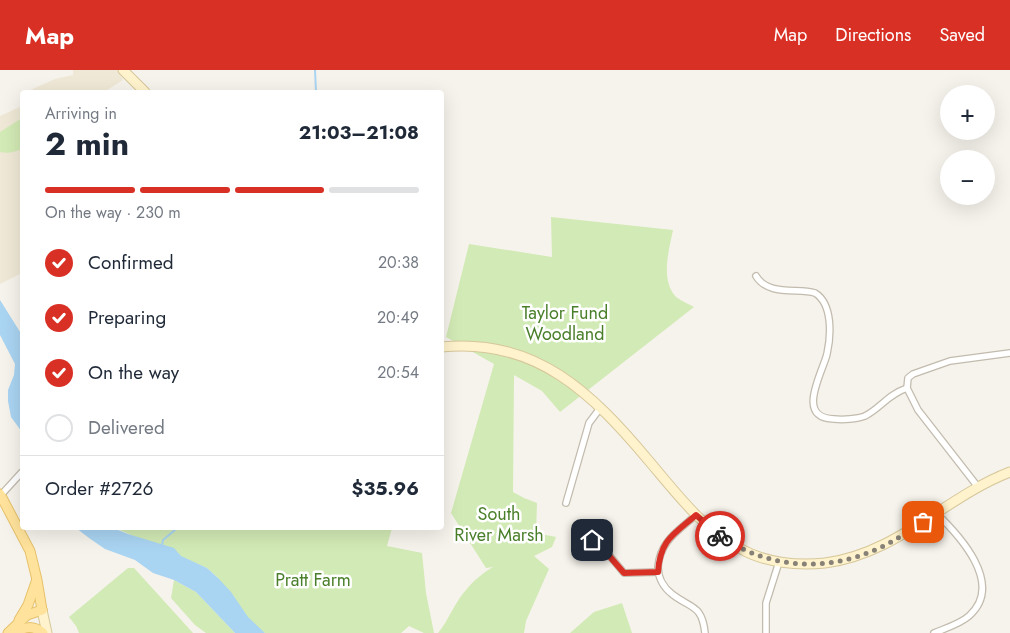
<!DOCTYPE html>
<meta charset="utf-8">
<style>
:root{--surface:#fff;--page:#f6f6f7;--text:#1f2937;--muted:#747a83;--line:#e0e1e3;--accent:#d93025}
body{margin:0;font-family:Jost,sans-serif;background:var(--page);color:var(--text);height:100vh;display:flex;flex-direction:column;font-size:19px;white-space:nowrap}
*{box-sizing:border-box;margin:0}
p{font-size:16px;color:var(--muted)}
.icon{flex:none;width:28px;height:28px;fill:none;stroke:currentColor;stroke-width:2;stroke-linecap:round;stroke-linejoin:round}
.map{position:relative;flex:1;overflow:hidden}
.sheet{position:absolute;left:20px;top:20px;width:424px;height:440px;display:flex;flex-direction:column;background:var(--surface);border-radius:5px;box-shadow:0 5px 20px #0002}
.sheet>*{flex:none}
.buttons{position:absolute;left:940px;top:15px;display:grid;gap:10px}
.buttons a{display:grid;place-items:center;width:55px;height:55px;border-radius:50%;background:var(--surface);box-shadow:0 5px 20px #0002;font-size:25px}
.pin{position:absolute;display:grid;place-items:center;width:42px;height:42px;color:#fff;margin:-21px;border-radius:10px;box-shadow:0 2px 8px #0006}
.courier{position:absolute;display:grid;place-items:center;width:50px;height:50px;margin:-25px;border:4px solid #d93025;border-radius:50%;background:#fff;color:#222;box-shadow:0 1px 6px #0007}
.headline em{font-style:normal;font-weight:700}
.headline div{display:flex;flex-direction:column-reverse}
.headline{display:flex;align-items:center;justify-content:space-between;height:85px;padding:0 25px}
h1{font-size:32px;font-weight:700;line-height:38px}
.bar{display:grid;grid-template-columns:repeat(4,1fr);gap:8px 5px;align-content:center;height:60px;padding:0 25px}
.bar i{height:6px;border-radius:4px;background:var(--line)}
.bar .on{background:var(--accent)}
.bar p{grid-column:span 4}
.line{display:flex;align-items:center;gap:12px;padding:0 25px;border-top:1px solid var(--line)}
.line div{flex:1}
ol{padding:0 25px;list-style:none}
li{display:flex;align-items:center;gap:15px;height:55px}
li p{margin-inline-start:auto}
li .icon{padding:5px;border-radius:50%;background:var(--accent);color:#fff;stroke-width:4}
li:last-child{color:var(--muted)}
li i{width:28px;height:28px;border:2px solid var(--line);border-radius:50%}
header{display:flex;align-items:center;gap:30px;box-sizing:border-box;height:70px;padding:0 25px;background:var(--accent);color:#fff}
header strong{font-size:24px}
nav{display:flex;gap:28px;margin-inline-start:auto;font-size:18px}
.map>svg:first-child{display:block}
</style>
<header>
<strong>Map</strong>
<nav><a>Map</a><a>Directions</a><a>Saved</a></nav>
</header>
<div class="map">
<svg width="1010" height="563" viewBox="0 0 1010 563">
<rect width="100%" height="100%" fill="#f6f3ec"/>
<!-- education -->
<g fill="#efe8d6">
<path d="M73,0H118L123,10L104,22H26L55,9L73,5Z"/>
<path d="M22,36V203L0,214V46Z"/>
</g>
<!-- green -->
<g fill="#d2eab5">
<path d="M22,48V78C18,82 6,84 0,82V62Z"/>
<path d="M551,147L673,160C669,180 660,210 676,227C681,231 689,234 694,237L560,342L542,321L514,305L513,422L524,428L537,433L536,463L556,467L552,477L534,486L549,499L526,551L524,563H438C449,550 454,533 466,520C473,511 483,503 493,497L486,498L451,443L494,294L446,267L469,174L552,187Z"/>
<path d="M115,458H392L387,476L422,483L426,523L434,563H424L409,556L401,563H265L247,550L217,507L207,498Z"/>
<path d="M128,498H134L193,563H79L76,556L69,547Z"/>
<path d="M174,510L196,522L235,563H206L195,555L171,528Z"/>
<path d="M622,533L632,563H570L594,542Z"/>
</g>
<!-- water -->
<g fill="#a9d4f2">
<path d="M0,230L22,265V362L11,347L8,331V320L14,305L15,294L0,265Z"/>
<path d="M76,458H113L128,464L174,478L181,486L207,498L219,509L231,522L248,547L265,563H235L196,522L174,510L153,503L135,490L105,479L89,468Z"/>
</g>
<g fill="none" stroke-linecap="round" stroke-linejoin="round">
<!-- stream -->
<g stroke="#a9d4f2" stroke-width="2">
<path d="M315,0L316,22"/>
<path d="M162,475L163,470L175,460L174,458"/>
</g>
<defs>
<g id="street">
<path d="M756,206C768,226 797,218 815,223C833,234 831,266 827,284C822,304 795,348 834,349C843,350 857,349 865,346C881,338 887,325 907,318L918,340L978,417"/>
<path d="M907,318L908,308L913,304L950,291L1010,283"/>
<path d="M1,425L22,402"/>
<path d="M566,433L589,353L601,337"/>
<path d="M696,445C678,461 660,471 658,497C658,508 664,518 672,524C691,539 702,534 705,563"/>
<path d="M592,470L599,473L624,503L658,502"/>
<path d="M766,563V533L779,492"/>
<path d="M934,563C946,558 960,554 969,546C1005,514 959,465 936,443"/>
</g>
<g id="secondary">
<path d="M123,0L145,22"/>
<path d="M441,277C536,267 593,324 649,391C677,424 703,459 741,479C766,493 798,496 825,493C897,484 945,427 1010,402"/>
<path d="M42,540L47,563"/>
</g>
<g id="primary">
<path d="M0,424L30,481L37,510L42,540"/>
<path d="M19,550L28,535L36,512"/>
<path d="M15,562C25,557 33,555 43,563"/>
<path d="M8,563L27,545L42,540"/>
</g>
</defs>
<!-- street casing -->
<use href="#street" stroke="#c2bbae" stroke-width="8"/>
<!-- secondary casing -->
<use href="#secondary" stroke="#d6c79b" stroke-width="11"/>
<!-- primary casing -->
<use href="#primary" stroke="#e6c16a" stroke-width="11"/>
<!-- street -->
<use href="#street" stroke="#fff" stroke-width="5.5"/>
<!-- secondary -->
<use href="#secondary" stroke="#fff3cd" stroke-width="9"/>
<!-- primary -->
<use href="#primary" stroke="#ffe39c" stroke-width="9"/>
</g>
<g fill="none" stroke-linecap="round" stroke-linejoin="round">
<!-- done -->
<path stroke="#878178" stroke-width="5" stroke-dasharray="0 9" d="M720,466C767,498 825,503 877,479C893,472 908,462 923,452"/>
<!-- route -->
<path stroke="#d93025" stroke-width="6" d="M592,470L599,474L624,503L658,502C660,470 673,465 696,445L720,466"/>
</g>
<g text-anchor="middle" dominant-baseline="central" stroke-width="5" stroke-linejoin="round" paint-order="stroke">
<!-- park labels -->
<g font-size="18" fill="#4a7f2a" stroke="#fff">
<text x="565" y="243">Taylor Fund<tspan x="565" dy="21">Woodland</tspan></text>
<text x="499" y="444">South<tspan x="499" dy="21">River Marsh</tspan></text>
<text x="313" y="510">Pratt Farm</text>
</g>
</g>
</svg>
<div class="buttons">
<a>+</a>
<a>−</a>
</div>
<div class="pin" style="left:923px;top:452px;background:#ea580c"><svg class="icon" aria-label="bag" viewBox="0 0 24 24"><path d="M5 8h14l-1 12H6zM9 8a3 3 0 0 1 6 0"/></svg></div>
<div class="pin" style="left:592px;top:470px;background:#1f2937"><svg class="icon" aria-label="home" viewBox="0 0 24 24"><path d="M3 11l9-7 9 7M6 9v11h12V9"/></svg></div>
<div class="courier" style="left:720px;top:466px"><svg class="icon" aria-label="bike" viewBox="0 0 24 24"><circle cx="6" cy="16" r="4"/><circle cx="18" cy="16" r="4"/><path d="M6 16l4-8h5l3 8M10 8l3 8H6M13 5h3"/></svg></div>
<section class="sheet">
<div class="headline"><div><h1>2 min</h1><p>Arriving in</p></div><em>21:03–21:08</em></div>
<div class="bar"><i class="on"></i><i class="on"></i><i class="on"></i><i></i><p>On the way · 230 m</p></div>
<ol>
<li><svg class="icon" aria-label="check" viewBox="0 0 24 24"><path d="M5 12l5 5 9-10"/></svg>Confirmed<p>20:38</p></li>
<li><svg class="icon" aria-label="check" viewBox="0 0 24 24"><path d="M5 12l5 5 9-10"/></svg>Preparing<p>20:49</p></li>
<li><svg class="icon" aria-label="check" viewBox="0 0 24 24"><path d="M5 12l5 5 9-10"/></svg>On the way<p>20:54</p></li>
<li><i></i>Delivered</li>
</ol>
<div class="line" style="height:65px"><div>Order #2726</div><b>$35.96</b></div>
</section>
</div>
